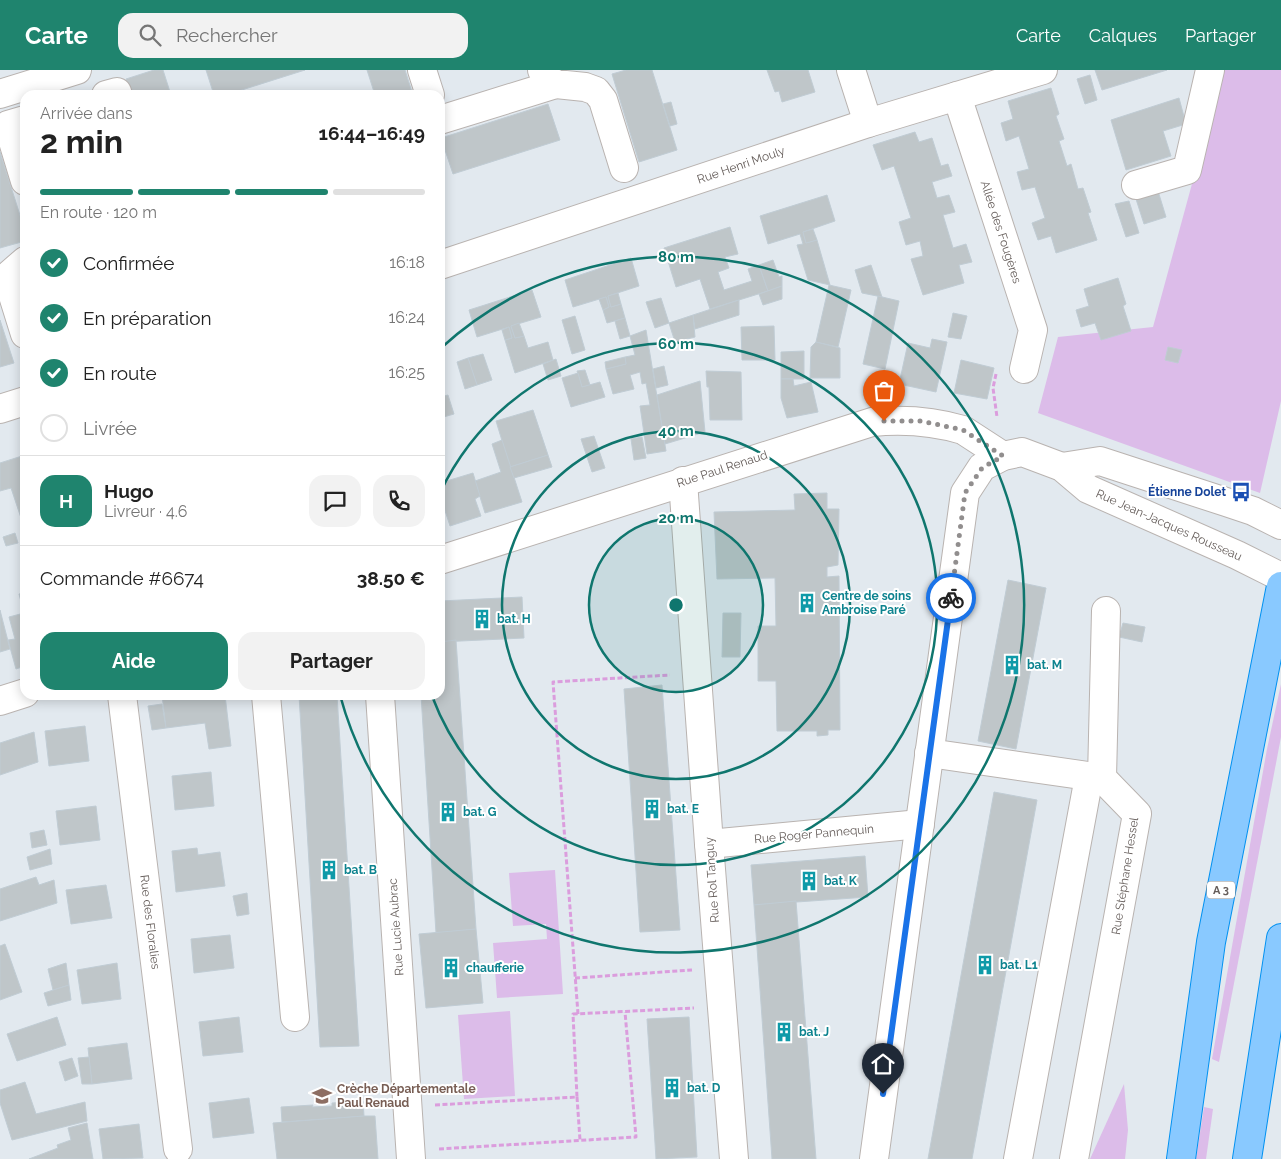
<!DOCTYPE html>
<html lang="fr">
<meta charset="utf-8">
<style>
:root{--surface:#fff;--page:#f2f2f2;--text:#222;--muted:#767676;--line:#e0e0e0;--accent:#1f846e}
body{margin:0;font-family:Raleway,sans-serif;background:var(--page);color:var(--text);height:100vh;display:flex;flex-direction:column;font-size:19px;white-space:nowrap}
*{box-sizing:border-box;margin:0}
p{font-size:16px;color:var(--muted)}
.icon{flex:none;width:28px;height:28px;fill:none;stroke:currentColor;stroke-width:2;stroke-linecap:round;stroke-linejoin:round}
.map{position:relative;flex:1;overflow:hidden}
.sheet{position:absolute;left:20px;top:20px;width:425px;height:610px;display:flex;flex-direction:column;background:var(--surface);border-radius:15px;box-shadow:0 2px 12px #0003}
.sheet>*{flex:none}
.pin{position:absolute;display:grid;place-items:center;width:42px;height:42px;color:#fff;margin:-51px -21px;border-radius:50% 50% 50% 0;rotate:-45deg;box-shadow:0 0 5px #0007}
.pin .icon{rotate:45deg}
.courier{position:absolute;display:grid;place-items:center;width:50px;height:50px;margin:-25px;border:4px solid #1a73e8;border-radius:50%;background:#fff;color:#222;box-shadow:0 1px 6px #0007}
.head em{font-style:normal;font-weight:700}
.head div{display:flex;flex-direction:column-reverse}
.head{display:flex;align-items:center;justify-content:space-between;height:85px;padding:0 20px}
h1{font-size:32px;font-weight:700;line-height:38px}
.bar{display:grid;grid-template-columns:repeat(4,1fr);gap:8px 5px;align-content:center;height:60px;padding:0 20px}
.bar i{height:6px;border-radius:4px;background:var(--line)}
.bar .selected{background:var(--accent)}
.bar p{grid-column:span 4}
.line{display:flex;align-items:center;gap:12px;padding:0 20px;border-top:1px solid var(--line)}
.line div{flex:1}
.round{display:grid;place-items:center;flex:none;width:52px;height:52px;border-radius:15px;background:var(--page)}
ol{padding:0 20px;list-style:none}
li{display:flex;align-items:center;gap:15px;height:55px}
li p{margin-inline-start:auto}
li .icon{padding:5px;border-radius:50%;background:var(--accent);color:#fff;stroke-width:4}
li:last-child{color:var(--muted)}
li i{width:28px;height:28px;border:2px solid var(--line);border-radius:50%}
.button{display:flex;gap:10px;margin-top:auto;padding:10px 20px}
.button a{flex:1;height:58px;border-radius:15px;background:var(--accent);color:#fff;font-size:20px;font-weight:700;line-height:58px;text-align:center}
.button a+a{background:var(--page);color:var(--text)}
header{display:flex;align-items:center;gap:30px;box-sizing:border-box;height:70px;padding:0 25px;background:var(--accent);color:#fff}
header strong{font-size:24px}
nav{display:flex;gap:28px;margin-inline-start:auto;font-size:18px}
.search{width:350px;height:45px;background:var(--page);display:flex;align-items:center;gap:12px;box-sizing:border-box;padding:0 18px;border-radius:15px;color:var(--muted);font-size:19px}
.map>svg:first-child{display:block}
</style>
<header>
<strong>Carte</strong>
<div class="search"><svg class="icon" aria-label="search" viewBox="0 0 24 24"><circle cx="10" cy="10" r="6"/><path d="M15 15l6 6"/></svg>Rechercher</div>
<nav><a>Carte</a><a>Calques</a><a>Partager</a></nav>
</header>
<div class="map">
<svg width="1281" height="1089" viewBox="0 0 1281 1089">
<rect width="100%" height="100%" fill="#e2e9ef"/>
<!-- green -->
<g fill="#dcbce9">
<path d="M1223,0H1281V331L1260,423L1038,343L1058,267L1153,257Z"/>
<path d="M1281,614V667L1219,992L1212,989L1267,679Z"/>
<path d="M555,800L563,924L497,928L493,873L547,869L546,854L513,856L509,803Z"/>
<path d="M510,941L515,1026L464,1029L458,945Z"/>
<path d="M1124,1014L1128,1060L1125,1089H1090Z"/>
<path d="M1204,1037L1213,1039L1206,1089H1196Z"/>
</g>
<!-- building -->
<g fill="#bfc6c9" stroke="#c0ccd4">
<path d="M154,0H163L171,25H132L126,9Z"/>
<path d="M206,0H305L226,25H214Z"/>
<path d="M367,0H405L413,25H375Z"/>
<path d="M626,0H652L677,80L639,92L612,4Z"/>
<path d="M767,0H808L815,22L782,32L779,21L775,22Z"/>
<path d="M1095,0H1167L1102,20Z"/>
<path d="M1090,5L1097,30L1085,34L1077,9Z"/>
<path d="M1051,18L1059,44L1056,46L1064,69L1059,71L1067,96L1071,94L1078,119L1083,118L1091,142L1088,143L1097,170L1056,183L1051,166L1038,170L1032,153L1045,148L1035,117L1022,120L1017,102L1029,99L1019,66L1006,71L1001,53L1013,49L1008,31Z"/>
<path d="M1179,28L1186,54L1163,61L1171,86L1126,100L1111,50Z"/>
<path d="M671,32L677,54L670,56L663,34Z"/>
<path d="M548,34L560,70L453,104L441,68Z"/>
<path d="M915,62L919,72L932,68L941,96L948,94L952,106L932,112L937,128L949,125L955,142L943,145L953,178L966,174L972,192L959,195L964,213L923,225L911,189L923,186L920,171L906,175L899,152L911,148L894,96L882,100L873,75Z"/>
<path d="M0,82L25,161V171L0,178Z"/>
<path d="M1158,121L1166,147L1144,154L1136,129Z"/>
<path d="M827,125L835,151L803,162L806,173L817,170L830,215L808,210L797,175L803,174L800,164L768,174L760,146Z"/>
<path d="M1129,131L1139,163L1126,167L1115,134Z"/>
<path d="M730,157L738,184L725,187L729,198L718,202L724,220L752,211L748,199L759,195L768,221L710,239L700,209L676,217L664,178Z"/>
<path d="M813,159L817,170L806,173L803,162Z"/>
<path d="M631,188L639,216L608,226L611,237L621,234L625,248L607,253L603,240L609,237L606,227L573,237L565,210Z"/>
<path d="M773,190L779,207L782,206V216L768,221L759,195Z"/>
<path d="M871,195L882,227L862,223L855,200Z"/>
<path d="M1118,208L1126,234L1123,236L1131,261L1101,270L1095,253L1081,257L1076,240L1089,236L1084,219Z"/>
<path d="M829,215L851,220L838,277L816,272Z"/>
<path d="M782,216V229L763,235L759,224Z"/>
<path d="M532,220L541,247L511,256L515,268L524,266L528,278L548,272L553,290L515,303L505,270L512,268L509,257L477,267L469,240Z"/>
<path d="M618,223L621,234L611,237L608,226Z"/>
<path d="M878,226L899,231L885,299L863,294Z"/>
<path d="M606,227L609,237L603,240L599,229Z"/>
<path d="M661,228L669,253L655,258L646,232Z"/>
<path d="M739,230V245L695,259L693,245Z"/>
<path d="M953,243L967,246L961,269L948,267Z"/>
<path d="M693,245L695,267L675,272L669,253Z"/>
<path d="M575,246L585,280L572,284L562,250Z"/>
<path d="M625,248L630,266L620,269L615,251Z"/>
<path d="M0,250L14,293L0,297Z"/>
<path d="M519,253L524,266L515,268L511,256Z"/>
<path d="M774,256L775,290H742L741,257Z"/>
<path d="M509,257L512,268L505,270L502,260Z"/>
<path d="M646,260L666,381L647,384L640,336L650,335L646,313L642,314L640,302L630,305L634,319L613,324L606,299L626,294L625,287L635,285L630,266Z"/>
<path d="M932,269L947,272L936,322L899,314L908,273L930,278Z"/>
<path d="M816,272L840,278V308H810L811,277Z"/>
<path d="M1168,277L1182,280L1178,293L1165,290Z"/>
<path d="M804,281V309H781V282Z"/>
<path d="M483,284L492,310L477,315L468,288Z"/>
<path d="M625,287L626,294L606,299L605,292Z"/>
<path d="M468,288L477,315L465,319L457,292Z"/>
<path d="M556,289L561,306L548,310L543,294Z"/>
<path d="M961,290L994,298L987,329L954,323Z"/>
<path d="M664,296L668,315L656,318L653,299Z"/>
<path d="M585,300L590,315L582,317L577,301Z"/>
<path d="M706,301L741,302L742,350H710L709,317H707Z"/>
<path d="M578,303L582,317L600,312L605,327L571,337L562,308Z"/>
<path d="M781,309H793L794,316L811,312L818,342L787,348L781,328Z"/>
<path d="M700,311L705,362L665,374L657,325Z"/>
<path d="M448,325L454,344L440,348V327Z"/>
<path d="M533,340L548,385L510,397L496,351Z"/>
<path d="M594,366L605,398L592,402L581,369Z"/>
<path d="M642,367L646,388L634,390L631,369Z"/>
<path d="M502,370L522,432L485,443L475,411L501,402L492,374Z"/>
<path d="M25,385V460L11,418L0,421V393Z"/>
<path d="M548,385L552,397L514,408L510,397Z"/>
<path d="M473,403L480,426L475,429L481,446L450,456L440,425V413Z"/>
<path d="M827,423V439H839L838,495L827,497V507L839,506L840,660H828V665L817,666V661H777L776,611H758V556H776L775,508L717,509L714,442L795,440L794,424Z"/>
<path d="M15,463L18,473L6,476L3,467Z"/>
<path d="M1008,510L1046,518L1016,679L978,671Z"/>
<path d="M25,523V596L16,599L8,570L15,569L9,547L24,543L19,524Z"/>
<path d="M522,527L524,568L440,572V531Z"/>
<path d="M0,540L10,579L0,582Z"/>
<path d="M723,543H741L740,587H722Z"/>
<path d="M1123,553L1145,557L1142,572L1119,567Z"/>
<path d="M456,570L476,859L436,863L421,625H440V572Z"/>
<path d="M662,615L680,860L640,862L624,619Z"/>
<path d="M162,625H225L231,676L209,679L205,653L166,658Z"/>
<path d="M299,625H337L359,976L320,977Z"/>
<path d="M162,634L166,658L152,660L148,636Z"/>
<path d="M85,656L89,691L49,696L45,661Z"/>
<path d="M34,662L38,692L0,705V673Z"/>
<path d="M211,702L214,736L175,740L172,706Z"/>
<path d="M994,722L1037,730L972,1089H928Z"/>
<path d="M96,736L100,770L60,775L56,741Z"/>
<path d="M44,760L47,775L32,778L30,763Z"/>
<path d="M197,778L198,785L220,782L225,816L176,822L172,781Z"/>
<path d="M50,779L52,794L30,800L27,787Z"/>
<path d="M865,786L868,827L754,835L751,795Z"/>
<path d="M36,807L39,815L54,810L57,833L0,851V819Z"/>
<path d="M106,815L112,848L71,854L66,820Z"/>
<path d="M247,823L249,844L237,846L233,826Z"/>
<path d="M796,831L816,1089H772L754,835Z"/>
<path d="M476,859L483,933L426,938L419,864Z"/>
<path d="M230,865L234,898L194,903L191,869Z"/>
<path d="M5,874L22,922L0,930V876Z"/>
<path d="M66,893L69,915L53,920L48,899Z"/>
<path d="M117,893L121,929L82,934L77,900Z"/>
<path d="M69,915L71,930L48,936L44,923Z"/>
<path d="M57,947L66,975L17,991L7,964Z"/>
<path d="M239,947L243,982L203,986L199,952Z"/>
<path d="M689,947L697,1087L656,1089L647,949Z"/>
<path d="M127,973L132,1009L92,1014L88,978Z"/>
<path d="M89,987L92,1014H82L78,988Z"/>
<path d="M72,988L78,1006L65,1011L59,992Z"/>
<path d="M25,1012L36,1044L85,1032L87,1051L12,1070L0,1033V1020Z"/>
<path d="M249,1028L254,1063L213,1068L209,1033Z"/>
<path d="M363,1031L364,1046L282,1052L281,1037L313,1035L312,1037L332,1036V1033Z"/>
<path d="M364,1046H375L378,1089H277L273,1053Z"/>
<path d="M87,1053L93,1089H29L58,1078L57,1075L71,1070L68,1058Z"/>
<path d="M139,1054L143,1088L103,1089L99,1059Z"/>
</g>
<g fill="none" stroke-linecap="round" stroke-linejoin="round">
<defs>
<g id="minor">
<path d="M422,0L430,25"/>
<path d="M542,0L546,9L556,14L585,17L596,21L603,30L624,98"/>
<path d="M851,0L868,53"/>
<path d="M0,24L77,0"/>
<path d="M106,25L117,22L118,25"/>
<path d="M957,26L1033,260L1024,299"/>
<path d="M25,50L8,55L25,111"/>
<path d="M440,50L556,14"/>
<path d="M1136,115L1187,100L1210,0"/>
<path d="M25,191L10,204V216L25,264"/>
<path d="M440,195L868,53L1043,0"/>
<path d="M0,339L25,331"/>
<path d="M1062,397L1100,391L1226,432L1253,441L1281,455"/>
<path d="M683,411L709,774L734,1089"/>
<path d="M440,490L872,352C903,349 933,351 963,360L1003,386"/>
<path d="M122,625L178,1079"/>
<path d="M266,625L295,947"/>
<path d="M380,625L411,1089"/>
<path d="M0,631L25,623"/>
<path d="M929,683L1102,708L1137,744L1074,1089"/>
<path d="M1102,708L1106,541"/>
<path d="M709,774L920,754"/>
<path d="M874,1089L965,423L982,397L1003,386L1022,382L1062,397L1088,419L1237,485L1281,507"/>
<path d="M1018,1089L1089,707"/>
</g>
<g id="highway">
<path d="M1181,1089L1211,872L1281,516"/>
<path d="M1247,1089L1281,868"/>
</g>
</defs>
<!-- minor casing -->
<use href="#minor" stroke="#b9b3b0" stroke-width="30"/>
<!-- highway casing -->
<use href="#highway" stroke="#0091f1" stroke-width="30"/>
<!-- path -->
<g stroke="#db9ddd" stroke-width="3" stroke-dasharray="5 2.5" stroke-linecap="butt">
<path d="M996,304L993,318L997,347"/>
<path d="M575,908L692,900"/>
<path d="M578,944L553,612L670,605"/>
<path d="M577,1027L580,1070"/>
<path d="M435,1035L577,1027L573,944L694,938"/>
<path d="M439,1079L636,1067L625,942"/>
</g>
<!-- minor -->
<use href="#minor" stroke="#fff" stroke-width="28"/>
<!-- highway -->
<use href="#highway" stroke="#89c9ff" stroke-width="28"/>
</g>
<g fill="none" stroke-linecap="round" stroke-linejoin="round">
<!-- done -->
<path stroke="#918e8e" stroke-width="5" stroke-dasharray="0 9" d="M884,351H921L963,360L1003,386L982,398L965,423L951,528"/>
<!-- route -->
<path stroke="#1a73e8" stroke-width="6" d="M883,1024L951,528"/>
</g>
<!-- distance rings -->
<circle cx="676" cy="535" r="87" fill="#0f766e" fill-opacity=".12"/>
<g fill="none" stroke="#0f766e" stroke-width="2.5">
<circle cx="676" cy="535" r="87"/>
<circle cx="676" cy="535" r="174"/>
<path d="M440 423A261 261 0 1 1 432 626"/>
<path d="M441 278A348 348 0 1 1 340 625"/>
</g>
<!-- icons -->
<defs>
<symbol id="bus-bare" viewBox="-9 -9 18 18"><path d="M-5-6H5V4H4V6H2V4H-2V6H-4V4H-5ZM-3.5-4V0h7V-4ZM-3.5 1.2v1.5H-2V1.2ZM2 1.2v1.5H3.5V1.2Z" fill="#1a4fb4" stroke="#fff" stroke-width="2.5" paint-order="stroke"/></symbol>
<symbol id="building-bare" viewBox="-9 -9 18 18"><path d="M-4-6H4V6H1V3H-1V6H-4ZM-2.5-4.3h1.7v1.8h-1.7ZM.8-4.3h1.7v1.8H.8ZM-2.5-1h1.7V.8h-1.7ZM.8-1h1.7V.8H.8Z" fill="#0f9aa8" stroke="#fff" stroke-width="2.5" paint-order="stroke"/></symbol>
<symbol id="school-bare" viewBox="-9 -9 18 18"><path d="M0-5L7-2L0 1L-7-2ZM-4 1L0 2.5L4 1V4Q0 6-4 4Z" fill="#8d6e63" stroke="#fff" stroke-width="2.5" paint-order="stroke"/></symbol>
</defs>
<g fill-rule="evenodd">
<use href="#bus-bare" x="1227" y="408" width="28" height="28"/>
<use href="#building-bare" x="793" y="519" width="28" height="28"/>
<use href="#building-bare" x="468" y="535" width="28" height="28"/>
<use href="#building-bare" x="998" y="581" width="28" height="28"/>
<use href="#building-bare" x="638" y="725" width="28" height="28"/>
<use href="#building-bare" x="434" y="728" width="28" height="28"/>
<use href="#building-bare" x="315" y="786" width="28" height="28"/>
<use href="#building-bare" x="795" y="797" width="28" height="28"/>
<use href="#building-bare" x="971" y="881" width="28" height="28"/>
<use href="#building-bare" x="437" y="884" width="28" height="28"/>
<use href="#building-bare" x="770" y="948" width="28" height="28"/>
<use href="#building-bare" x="658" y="1004" width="28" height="28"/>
<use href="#school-bare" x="308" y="1012" width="28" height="28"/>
</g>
<g text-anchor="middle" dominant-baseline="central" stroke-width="4" stroke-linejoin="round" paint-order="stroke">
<!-- shield labels -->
<rect fill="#fff" stroke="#938e8c" stroke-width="1" x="1207" y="811.5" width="28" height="17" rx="4"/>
<g font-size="11" font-weight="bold" fill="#655d5a">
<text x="1221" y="820">A 3</text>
</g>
<!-- street labels -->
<g font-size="12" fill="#655d5a" stroke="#fff">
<text transform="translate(741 95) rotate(-19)">Rue Henri Mouly</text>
<text transform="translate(1001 162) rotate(72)">Allée des Fougères</text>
<text transform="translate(722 399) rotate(-18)">Rue Paul Renaud</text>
<text transform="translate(1169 455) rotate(24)">Rue Jean-Jacques Rousseau</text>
<text transform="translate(814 764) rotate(-5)">Rue Roger Pannequin</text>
<text transform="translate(1125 806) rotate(-81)">Rue Stéphane Hessel</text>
<text transform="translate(712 810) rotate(-94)">Rue Rol Tanguy</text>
<text transform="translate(150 852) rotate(83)">Rue des Floralies</text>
<text transform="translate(396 857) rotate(-94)">Rue Lucie Aubrac</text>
</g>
<!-- transit labels -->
<g font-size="12" font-weight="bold" fill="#164399" stroke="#fff" text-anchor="end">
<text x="1226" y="422">Étienne Dolet</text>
</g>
<!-- culture labels -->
<g font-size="12" font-weight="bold" fill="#0d838f" stroke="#fff" text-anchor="start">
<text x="822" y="526">Centre de soins<tspan x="822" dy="14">Ambroise Paré</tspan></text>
<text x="497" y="549">bat. H</text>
<text x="1027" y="595">bat. M</text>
<text x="667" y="739">bat. E</text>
<text x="463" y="742">bat. G</text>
<text x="344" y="800">bat. B</text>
<text x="824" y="811">bat. K</text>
<text x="1000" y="895">bat. L1</text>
<text x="466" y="898">chaufferie</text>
<text x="799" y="962">bat. J</text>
<text x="687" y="1018">bat. D</text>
</g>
<!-- education labels -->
<g font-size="12" font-weight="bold" fill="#785e54" stroke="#fff" text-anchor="start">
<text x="337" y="1019">Crèche Départementale<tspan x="337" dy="14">Paul Renaud</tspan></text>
</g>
</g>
<circle cx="676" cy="535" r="8" fill="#0f766e" stroke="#fff" stroke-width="2.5"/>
<g font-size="15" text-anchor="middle" font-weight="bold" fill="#0f766e" stroke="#fff" stroke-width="4" stroke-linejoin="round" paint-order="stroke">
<text x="676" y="192">80 m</text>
<text x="676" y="279">60 m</text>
<text x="676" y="366">40 m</text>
<text x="676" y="453">20 m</text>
</g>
</svg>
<div class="pin" style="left:884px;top:351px;background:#ea580c"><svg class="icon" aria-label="bag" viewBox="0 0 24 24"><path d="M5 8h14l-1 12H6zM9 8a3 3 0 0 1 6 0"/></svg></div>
<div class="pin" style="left:883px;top:1024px;background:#1f2937"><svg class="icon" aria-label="home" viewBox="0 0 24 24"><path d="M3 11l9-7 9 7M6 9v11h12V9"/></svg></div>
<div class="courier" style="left:951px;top:528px"><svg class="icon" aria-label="bike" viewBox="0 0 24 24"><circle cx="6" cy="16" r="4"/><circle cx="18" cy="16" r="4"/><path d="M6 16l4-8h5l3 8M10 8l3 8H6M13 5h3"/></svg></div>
<section class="sheet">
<div class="head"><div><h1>2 min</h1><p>Arrivée dans</p></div><em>16:44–16:49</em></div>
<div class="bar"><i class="selected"></i><i class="selected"></i><i class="selected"></i><i></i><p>En route · 120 m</p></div>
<ol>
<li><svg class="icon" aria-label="check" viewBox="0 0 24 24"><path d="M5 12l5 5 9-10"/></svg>Confirmée<p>16:18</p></li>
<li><svg class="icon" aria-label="check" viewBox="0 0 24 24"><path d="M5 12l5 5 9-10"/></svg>En préparation<p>16:24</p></li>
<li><svg class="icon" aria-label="check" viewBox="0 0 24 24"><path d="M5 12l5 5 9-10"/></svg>En route<p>16:25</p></li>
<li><i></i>Livrée</li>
</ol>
<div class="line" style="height:90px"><b class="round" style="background:var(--accent);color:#fff">H</b><div><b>Hugo</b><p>Livreur · 4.6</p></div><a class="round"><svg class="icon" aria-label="chat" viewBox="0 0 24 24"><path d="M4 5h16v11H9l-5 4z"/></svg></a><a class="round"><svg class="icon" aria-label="phone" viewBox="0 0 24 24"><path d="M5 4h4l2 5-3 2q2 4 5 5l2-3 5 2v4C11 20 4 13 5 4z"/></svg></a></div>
<div class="line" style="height:65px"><div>Commande #6674</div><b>38.50 €</b></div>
<div class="button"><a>Aide</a><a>Partager</a></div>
</section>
</div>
